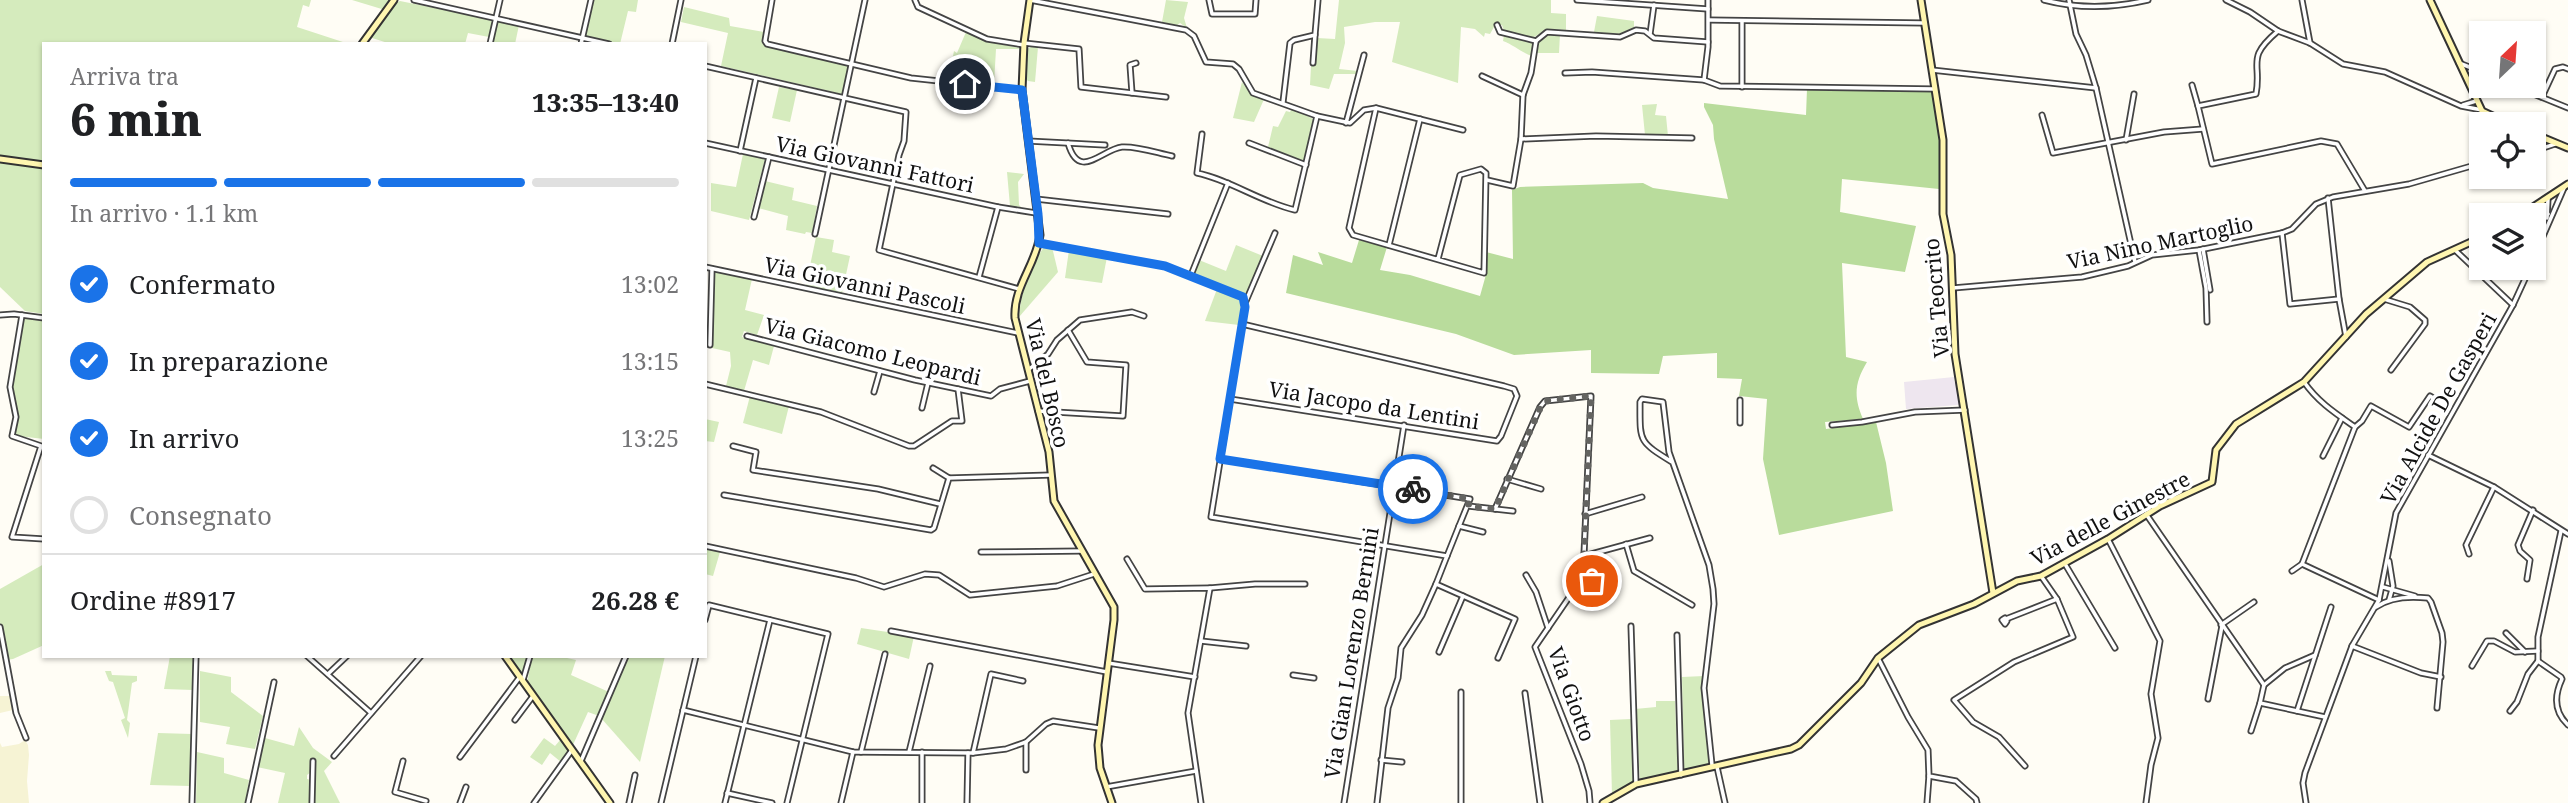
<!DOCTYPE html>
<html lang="it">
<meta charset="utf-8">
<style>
:root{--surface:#fff;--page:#f2f2f2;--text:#202124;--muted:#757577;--line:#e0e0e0;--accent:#1a73e8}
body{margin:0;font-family:"Noto Serif",serif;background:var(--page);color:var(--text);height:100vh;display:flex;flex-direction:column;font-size:26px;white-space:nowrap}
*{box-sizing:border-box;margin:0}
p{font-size:23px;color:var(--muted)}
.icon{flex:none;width:38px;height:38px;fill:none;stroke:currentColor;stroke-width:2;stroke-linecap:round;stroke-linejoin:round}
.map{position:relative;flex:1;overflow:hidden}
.details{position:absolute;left:42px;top:42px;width:665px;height:616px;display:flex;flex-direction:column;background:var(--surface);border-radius:0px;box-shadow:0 2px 5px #0004}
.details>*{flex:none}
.needle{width:46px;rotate:25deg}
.controls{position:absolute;left:2469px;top:21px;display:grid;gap:14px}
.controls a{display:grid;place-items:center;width:77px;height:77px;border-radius:0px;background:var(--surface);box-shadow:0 2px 5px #0004;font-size:35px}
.pin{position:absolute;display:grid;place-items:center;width:60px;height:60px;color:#fff;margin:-30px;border:4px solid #fff;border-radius:50%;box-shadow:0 2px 7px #0007}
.courier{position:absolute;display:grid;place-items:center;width:70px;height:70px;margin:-35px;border:5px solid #1a73e8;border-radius:50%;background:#fff;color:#222;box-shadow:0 2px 9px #0007}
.overview em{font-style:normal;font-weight:800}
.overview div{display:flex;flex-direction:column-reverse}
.overview{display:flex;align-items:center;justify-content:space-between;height:119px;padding:0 28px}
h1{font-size:46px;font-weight:800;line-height:52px}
.bar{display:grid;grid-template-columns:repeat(4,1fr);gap:10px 7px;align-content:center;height:84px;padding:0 28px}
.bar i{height:9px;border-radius:5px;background:var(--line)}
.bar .active{background:var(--accent)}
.bar p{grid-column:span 4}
.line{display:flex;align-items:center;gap:18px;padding:0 28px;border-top:2px solid var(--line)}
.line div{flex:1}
ol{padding:0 28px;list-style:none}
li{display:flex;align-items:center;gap:21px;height:77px}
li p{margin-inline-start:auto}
li .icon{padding:7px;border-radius:50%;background:var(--accent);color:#fff;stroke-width:4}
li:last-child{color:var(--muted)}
li i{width:38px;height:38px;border:4px solid var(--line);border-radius:50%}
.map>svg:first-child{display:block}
</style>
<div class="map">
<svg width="2568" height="803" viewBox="0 0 2568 803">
<rect width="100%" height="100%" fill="#fffdf5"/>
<!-- industrial -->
<path fill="#eee6ef" d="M1954,377V382L1957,383L1961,402L1958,405L1906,409L1904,382Z"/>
<!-- farmland -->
<g fill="#f6f3d4">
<path d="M0,696H11L13,710L0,713Z"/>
<path d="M25,740L28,745L29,755L27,781L29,803H0V743L2,747L19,744Z"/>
</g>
<!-- green -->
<g fill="#d5ebbd">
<path d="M0,0H311L309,7L303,5L297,27L349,44H44V162L0,156Z"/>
<path d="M352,0H391L385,10Z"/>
<path d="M594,0H638L636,12L628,11L620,44L585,36Z"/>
<path d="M1166,0L1188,2L1184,18L1187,28L1180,23L1177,25L1162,22Z"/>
<path d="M1339,0H1551V13L1566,14V30L1549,29L1532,38L1504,31L1502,25L1494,27L1490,34L1485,33L1484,37L1475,29L1461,27L1458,83L1392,62L1400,22H1375L1344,27L1345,43L1339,69L1358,71L1357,74H1334L1329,89L1310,85L1311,66H1314L1317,38L1335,39Z"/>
<path d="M400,1L489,19L492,22L489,37L468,33L465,44H391L369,37L394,4Z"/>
<path d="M684,7L729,18L730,26L764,32L763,42L766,46L849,66L842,94L721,66L728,33L681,22Z"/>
<path d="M1597,16L1634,21V27L1620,34L1594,32Z"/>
<path d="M498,22L519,25L515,44H492Z"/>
<path d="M966,32L986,41L1019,48V49H996L994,84L948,80L954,51L957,53Z"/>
<path d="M1548,34H1560L1559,53H1537L1540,39Z"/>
<path d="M1504,35L1535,43L1532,56C1522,53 1514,45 1503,41Z"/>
<path d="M1031,47H1038L1035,82L1028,81L1025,78L1027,49Z"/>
<path d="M1242,82L1251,94L1265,97L1254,122L1233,118Z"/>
<path d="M779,87L797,90L790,122L772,118Z"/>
<path d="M1657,104L1655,115L1666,116L1668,136L1645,135L1642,105Z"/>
<path d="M1292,108L1313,119L1304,161L1268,147L1273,126L1278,127L1286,111L1290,112Z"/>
<path d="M743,154L765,159L749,220L711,211V183L736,187Z"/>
<path d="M0,162L44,168V314L25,311L0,287Z"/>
<path d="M1007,172L1024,174L1018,182L1019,205L1021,207L1010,206Z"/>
<path d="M765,181L794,188L792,200L817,206L812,233L806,232L805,234L786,230L788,216L758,208Z"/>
<path d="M816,237L834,240L832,252L850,256L842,293L806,285Z"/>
<path d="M1236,245L1263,256L1246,295L1194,273L1199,260L1226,271Z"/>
<path d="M1045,246L1052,247L1058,272L1019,317C1020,294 1031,263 1045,246Z"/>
<path d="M1069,250L1107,257L1102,283L1065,278Z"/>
<path d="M715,272L752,279L745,310L764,315L757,335L744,331L742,337L774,346L769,365L753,360L744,391L726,386L731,366L730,352L712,348Z"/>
<path d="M1217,289C1242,298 1243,298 1239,325L1205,321Z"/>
<path d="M27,318L44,320V439L18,436L13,433L18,417L12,380L22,320Z"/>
<path d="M750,396L789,406L782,434L743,423Z"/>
<path d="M705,419L719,422L714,442L705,441Z"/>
<path d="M705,549L720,552L713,576L705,574Z"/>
<path d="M44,564V645L13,659L6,660L0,622V589Z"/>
<path d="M861,628L914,636L909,659L857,644Z"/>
<path d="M170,656H194L193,690L164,689Z"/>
<path d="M508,656H528L522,673L521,674Z"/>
<path d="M532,656H558L576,660L571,675L609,692L599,716L588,712L572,747L527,684Z"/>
<path d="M628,656H665L640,762L601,718Z"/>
<path d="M105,671H111L112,675L137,676V681L132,683L127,720L130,723L128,738L121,720L125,718L113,682L109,681Z"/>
<path d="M200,671L231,677V692L263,716L255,749L226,744L230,727L200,722Z"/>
<path d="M1704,676L1702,693L1710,763L1687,771L1684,770L1682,677Z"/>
<path d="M1656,701H1675L1678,773L1640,780L1635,709L1656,707Z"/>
<path d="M1631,719L1633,781L1612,795L1610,720Z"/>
<path d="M299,727L313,748L332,762L324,771L340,803H314L315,758H311V772L307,775V779L311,780L310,803H278L285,773L257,767L265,738L294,746Z"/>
<path d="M158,733L192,734L190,786L150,785Z"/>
<path d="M544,738L555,746L561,739L569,750L561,762L550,753L542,765L530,757Z"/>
<path d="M197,752L224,758V773L249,780L245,803H196Z"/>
</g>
<!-- forest -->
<path fill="#b9dc9c" d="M1807,89L1934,91L1941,140L1939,189L1842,179L1840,212L1916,226L1905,272L1842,263L1846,357L1867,362C1855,382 1853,396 1863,419L1825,422L1826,429L1876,422L1886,463L1893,511L1779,535L1763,459L1767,399L1739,396L1742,379L1717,378V353L1663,356L1659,374L1591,373V350L1514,355L1456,334L1286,293L1293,255L1323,265L1318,252L1352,263L1359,240L1387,247L1380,270L1410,275L1480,296L1487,271L1486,252L1513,259L1512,190L1520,187L1643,183L1653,188L1728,199L1714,139L1713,125L1704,107V103L1806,115Z"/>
<!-- pitch -->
<path fill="#e6f2cf" d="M971,88L980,89L977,112L967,111Z"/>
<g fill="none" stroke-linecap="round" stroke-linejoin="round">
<defs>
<g id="street">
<path d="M414,0L609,44"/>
<path d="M772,0L765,41L767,44L911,78L1022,90"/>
<path d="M915,0L918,7L987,39L1024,45"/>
<path d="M1030,0L1186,30L1194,36L1206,62L1233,64L1239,69L1253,93L1317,116L1350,123L1364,110L1376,108L1463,130"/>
<path d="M1209,0L1212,14H1255L1256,0"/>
<path d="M1577,0L1708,9"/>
<path d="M2044,0C2078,9 2114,8 2148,0"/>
<path d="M2069,0L2076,34L2086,55L2096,88L2135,262"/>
<path d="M2226,0L2250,12L2278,31L2310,43L2343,64L2385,72L2461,106L2482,110"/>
<path d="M2302,0L2310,43"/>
<path d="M1709,20L1923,23"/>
<path d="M1497,25L1500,32L1536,41"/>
<path d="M2278,31C2245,59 2262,62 2256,94L2198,106L2212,164L2321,141L2337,144L2365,191"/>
<path d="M1650,34L1654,5"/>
<path d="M1024,43L1079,49L1081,87L1166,97"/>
<path d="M490,44L500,0"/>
<path d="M581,44L591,0"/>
<path d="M672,44L681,0"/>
<path d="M1313,63L1315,35"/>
<path d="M2459,63L2482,72"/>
<path d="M705,66L906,112L904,141L899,155L879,250L1019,289"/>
<path d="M1932,70L2096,88"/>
<path d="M1565,73L1592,72L1704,80L1720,86L1934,89"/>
<path d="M1482,76L1523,95"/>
<path d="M1704,80L1708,47V0"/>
<path d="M2192,85L2198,106"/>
<path d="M2514,86L2568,108"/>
<path d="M1742,87V21"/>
<path d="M1132,93L1130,65L1136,63"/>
<path d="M2542,97L2555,69L2563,67L2568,69"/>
<path d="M1283,102L1290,43L1294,40L1315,35L1318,0"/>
<path d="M2463,105L2476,101"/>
<path d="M1376,108L1349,228L1353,235L1484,273L1486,173L1481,169L1460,175L1438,259"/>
<path d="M2042,115L2053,153L2164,132L2203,129"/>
<path d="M1346,123L1364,55"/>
<path d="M1202,134L1197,173C1231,180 1260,202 1295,210L1317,116"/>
<path d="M1692,138L1596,136L1521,139L1523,95L1531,73L1536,41L1547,32L1620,37L1636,30L1645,31L1654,38L1708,42"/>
<path d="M2126,140L2134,94"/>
<path d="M1028,141L1105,145"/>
<path d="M705,143L998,207L1036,213"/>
<path d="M1068,143C1079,182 1102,149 1122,147C1138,146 1157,153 1172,156"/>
<path d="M1249,143L1306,165"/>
<path d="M740,151L756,78"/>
<path d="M2534,151L2555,144"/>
<path d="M1487,180L1513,186L1521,139"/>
<path d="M2328,198L2339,299L2346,337"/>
<path d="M1036,199L1168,214"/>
<path d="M2537,206L2548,214"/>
<path d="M754,217L769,157"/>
<path d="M2547,218L2548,199"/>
<path d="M2282,233L2290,304L2339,299"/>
<path d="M815,234L865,0"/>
<path d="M1039,243L1165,266L1243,297L1245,307L1211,517L1447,556L1436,584L1515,619L1498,658"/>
<path d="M1389,245L1420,119"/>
<path d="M2203,249L2210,290"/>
<path d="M2199,250L2206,288L2207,322"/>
<path d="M2455,250L2513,305"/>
<path d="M2534,257L2564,188"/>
<path d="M705,267L1018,333"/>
<path d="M1191,275L1228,183"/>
<path d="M979,277L998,207"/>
<path d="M1953,288L2082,277L2128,266L2152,255L2199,250L2282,233L2292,229L2316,204L2333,197L2409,184L2482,163"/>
<path d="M2384,299L2410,307L2425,320V324L2391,370"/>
<path d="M1246,301L1275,233"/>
<path d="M0,315L14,314L44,318"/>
<path d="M22,315L10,387L16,417L12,436L41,446L12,537L44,539"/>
<path d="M747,336L915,380L991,396L1000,389L1030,381"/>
<path d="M710,345L712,269"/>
<path d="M1028,370L1048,354L1057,340L1080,320L1132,312L1144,316"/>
<path d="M2304,382C2318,402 2335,413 2355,427L2302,564L2379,600"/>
<path d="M705,384L821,412L909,446H914L952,421H962L958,389"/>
<path d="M874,392L880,371"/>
<path d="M1230,399L1497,441L1501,436L1517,396L1514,389L1504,386L1242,324"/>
<path d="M1740,400V423"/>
<path d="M922,408L928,383"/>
<path d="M1038,411L1123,416L1126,365L1087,362L1068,330"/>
<path d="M1832,425L1862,422L1915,412L1965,410"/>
<path d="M2355,427L2362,421L2371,406L2409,427L2430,396L2446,406"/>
<path d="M733,446L756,452L753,470L878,489L940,504"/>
<path d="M2428,455L2494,487L2568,534"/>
<path d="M2323,456L2342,418"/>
<path d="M1220,459L1470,499L1459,526"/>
<path d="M1672,462C1638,441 1640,442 1640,402L1642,399L1663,402L1669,452L1709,565L1713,589L1714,604L1704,688L1712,765"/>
<path d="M933,468L949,478"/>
<path d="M1507,479L1541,489"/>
<path d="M724,495L931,530L934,528L949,478L1051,475"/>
<path d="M1468,506L1513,511"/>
<path d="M1495,509L1540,407L1545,401L1591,396L1583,577L1535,647L1581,764L1589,791L1590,803"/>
<path d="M1585,514L1642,497"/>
<path d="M2146,514L2264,685L2260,703L2325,717"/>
<path d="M2108,539L2160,641L2151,694L2158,738L2151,765L2146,803"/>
<path d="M1626,544L1634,571L1692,605"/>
<path d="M705,546L856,578L884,587L925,574L939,575L970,595L1057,586L1094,574"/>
<path d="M981,552L1082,551"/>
<path d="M2469,554L2466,545L2494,487"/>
<path d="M1447,556L1459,526L1483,532"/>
<path d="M1584,556L1650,538"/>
<path d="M1127,559L1145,589L1210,588L1188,713L1201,803"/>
<path d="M2065,564L2115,648"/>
<path d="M2292,571L2302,564"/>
<path d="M1526,575L1536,592L1548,628"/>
<path d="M1583,577L1594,583L1601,599"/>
<path d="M2527,579L2530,560L2520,551L2518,545L2533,510"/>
<path d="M2383,587L2415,596"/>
<path d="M1210,588L1255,584H1305"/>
<path d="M2389,600L2393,586L2389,561"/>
<path d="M2376,607C2390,597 2410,596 2428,598L2431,602L2442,633L2443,642L2437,708"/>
<path d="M2005,618L2007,621L2005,624L2002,620Z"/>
<path d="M2006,619L2057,599"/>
<path d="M705,620L709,605L828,634L787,803"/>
<path d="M2221,625L2254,602"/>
<path d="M1631,626L1636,784"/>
<path d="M0,627L16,713L26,738"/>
<path d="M891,631L1107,672"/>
<path d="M2506,633L2525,652"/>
<path d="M1677,635L1681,775"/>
<path d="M1201,641L1246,646"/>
<path d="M2352,646L2421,673L2441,677"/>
<path d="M1439,652L1463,596"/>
<path d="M307,656L371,713"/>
<path d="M1878,658L1908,717L1928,750L1929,776L1956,781L1976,799L1977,803"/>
<path d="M2538,661L2561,677L2562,679C2554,696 2554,712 2568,725"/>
<path d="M1108,663L1195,677"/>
<path d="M2472,666L2487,641H2494L2515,652L2538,651"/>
<path d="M328,674L347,656"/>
<path d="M1293,675L1314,678"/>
<path d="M523,680L530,656"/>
<path d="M2264,685L2285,668L2315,655"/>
<path d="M1461,692V803"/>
<path d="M1525,693L1540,803"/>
<path d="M2208,699L2222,626"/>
<path d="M683,710L853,752L973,753L1006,749L1026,742L1046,724L1053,721L1099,728"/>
<path d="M2297,711L2331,607"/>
<path d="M2510,711L2517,702L2528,674L2538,661V637L2561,531"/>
<path d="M515,720L533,696"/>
<path d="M2251,731L2260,703"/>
<path d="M1026,742V770"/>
<path d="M861,752L885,654"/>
<path d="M909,752L930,666"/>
<path d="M922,752V803"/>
<path d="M973,753L991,674L1023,681"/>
<path d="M334,756L421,656"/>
<path d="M460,757L519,678"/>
<path d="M1381,760L1402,762"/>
<path d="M403,761L395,792L426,801"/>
<path d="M581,761L626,656"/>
<path d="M2025,766L1999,737L1973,722L1954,700L2014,662L2073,637L2057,599L2041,576"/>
<path d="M1717,767L1725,803"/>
<path d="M1106,787L1196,771"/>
<path d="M727,793L772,803"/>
<path d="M192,803L196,656"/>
<path d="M248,803L274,682"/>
<path d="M312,803L313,761"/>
<path d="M460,803L466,787"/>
<path d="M534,803L572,750"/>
<path d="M629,803L635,775"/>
<path d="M661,803L696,656"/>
<path d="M725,803L770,620"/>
<path d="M841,803L853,752"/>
<path d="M967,803L968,753"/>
<path d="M1344,803L1404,425"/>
<path d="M1377,803L1388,708L1398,678L1401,648L1422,615L1436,584"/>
<path d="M1927,803L1929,776"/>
<path d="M2306,803L2303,783L2305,773L2352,646L2379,600L2396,513L2513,305L2530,268"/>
</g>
<g id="secondary">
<path d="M1030,0L1024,43L1022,90L1040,235C1036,265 1013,287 1015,318L1049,452L1054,501L1114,607V620L1098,745L1100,768L1112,803"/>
<path d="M1921,0L1943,140V214L1951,255L1955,354L1993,593"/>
<path d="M2430,0L2482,111L2510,124"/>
<path d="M362,44L394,0"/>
<path d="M2534,134L2568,148"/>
<path d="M0,159L44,165"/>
<path d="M2521,215L2568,184"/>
<path d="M505,656L610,803"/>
<path d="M1603,803L1636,784L1791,749L1799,745L1861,683L1878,658L1919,625L1974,604L2017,581L2041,576L2108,539L2160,506L2212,482L2216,450L2236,424L2304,382L2366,314L2427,262L2482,237"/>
</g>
</defs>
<!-- street casing -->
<use href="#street" stroke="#444" stroke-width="7"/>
<!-- secondary casing -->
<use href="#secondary" stroke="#333" stroke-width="9"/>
<!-- street -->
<use href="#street" stroke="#fff" stroke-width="3.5"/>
<!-- secondary -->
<use href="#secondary" stroke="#fff6b0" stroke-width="5"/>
</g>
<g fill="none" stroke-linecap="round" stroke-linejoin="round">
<!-- done -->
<path stroke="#646461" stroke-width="7" stroke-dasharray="0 12.6" d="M1413,489L1470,499L1468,506L1495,509L1540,408L1545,401L1591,396L1583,577L1592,581"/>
<!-- route -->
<path stroke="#1a73e8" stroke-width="9" d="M965,84L1022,90L1038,214L1039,243L1165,266L1243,297L1245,307L1220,459L1413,489"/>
</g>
<g text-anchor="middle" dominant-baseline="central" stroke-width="7" stroke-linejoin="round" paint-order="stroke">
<!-- street labels -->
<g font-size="21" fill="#111" stroke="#fff">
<text transform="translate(875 164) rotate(12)">Via Giovanni Fattori</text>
<text transform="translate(2160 242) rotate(-12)">Via Nino Martoglio</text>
<text transform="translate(865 285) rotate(12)">Via Giovanni Pascoli</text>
<text transform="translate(1936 298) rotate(-95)">Via Teocrito</text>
<text transform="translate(873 351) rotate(14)">Via Giacomo Leopardi</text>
<text transform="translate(1048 383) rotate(77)">Via del Bosco</text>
<text transform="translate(1374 405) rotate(9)">Via Jacopo da Lentini</text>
<text transform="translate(2438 408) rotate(-61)">Via Alcide De Gasperi</text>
<text transform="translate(2110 518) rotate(-28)">Via delle Ginestre</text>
<text transform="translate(1351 653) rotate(-81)">Via Gian Lorenzo Bernini</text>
<text transform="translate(1572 694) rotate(70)">Via Giotto</text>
</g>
</g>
</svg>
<div class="controls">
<a><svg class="needle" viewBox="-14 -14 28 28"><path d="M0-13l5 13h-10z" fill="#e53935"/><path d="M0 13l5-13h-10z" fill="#757577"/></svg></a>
<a><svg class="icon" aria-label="locate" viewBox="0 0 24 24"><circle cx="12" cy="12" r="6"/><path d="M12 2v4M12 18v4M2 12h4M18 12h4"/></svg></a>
<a><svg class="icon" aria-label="layers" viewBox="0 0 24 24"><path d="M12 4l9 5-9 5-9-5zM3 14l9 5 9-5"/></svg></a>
</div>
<div class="pin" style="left:1592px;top:581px;background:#ea580c"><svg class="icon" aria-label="bag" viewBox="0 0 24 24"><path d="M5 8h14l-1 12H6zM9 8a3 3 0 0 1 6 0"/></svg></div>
<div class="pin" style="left:965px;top:84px;background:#1f2937"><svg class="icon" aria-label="home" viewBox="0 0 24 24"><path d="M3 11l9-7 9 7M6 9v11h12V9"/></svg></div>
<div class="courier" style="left:1413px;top:489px"><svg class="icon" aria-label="bike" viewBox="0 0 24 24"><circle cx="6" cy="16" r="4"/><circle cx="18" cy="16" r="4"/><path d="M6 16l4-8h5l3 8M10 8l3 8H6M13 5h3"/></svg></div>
<section class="details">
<div class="overview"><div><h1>6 min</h1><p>Arriva tra</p></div><em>13:35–13:40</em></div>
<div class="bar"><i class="active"></i><i class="active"></i><i class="active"></i><i></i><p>In arrivo · 1.1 km</p></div>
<ol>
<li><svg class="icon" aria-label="check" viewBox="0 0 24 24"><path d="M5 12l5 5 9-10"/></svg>Confermato<p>13:02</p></li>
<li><svg class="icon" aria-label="check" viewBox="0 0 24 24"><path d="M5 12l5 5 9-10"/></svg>In preparazione<p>13:15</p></li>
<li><svg class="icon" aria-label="check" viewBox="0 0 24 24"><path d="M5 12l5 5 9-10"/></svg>In arrivo<p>13:25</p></li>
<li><i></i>Consegnato</li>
</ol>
<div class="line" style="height:91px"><div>Ordine #8917</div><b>26.28 €</b></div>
</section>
</div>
